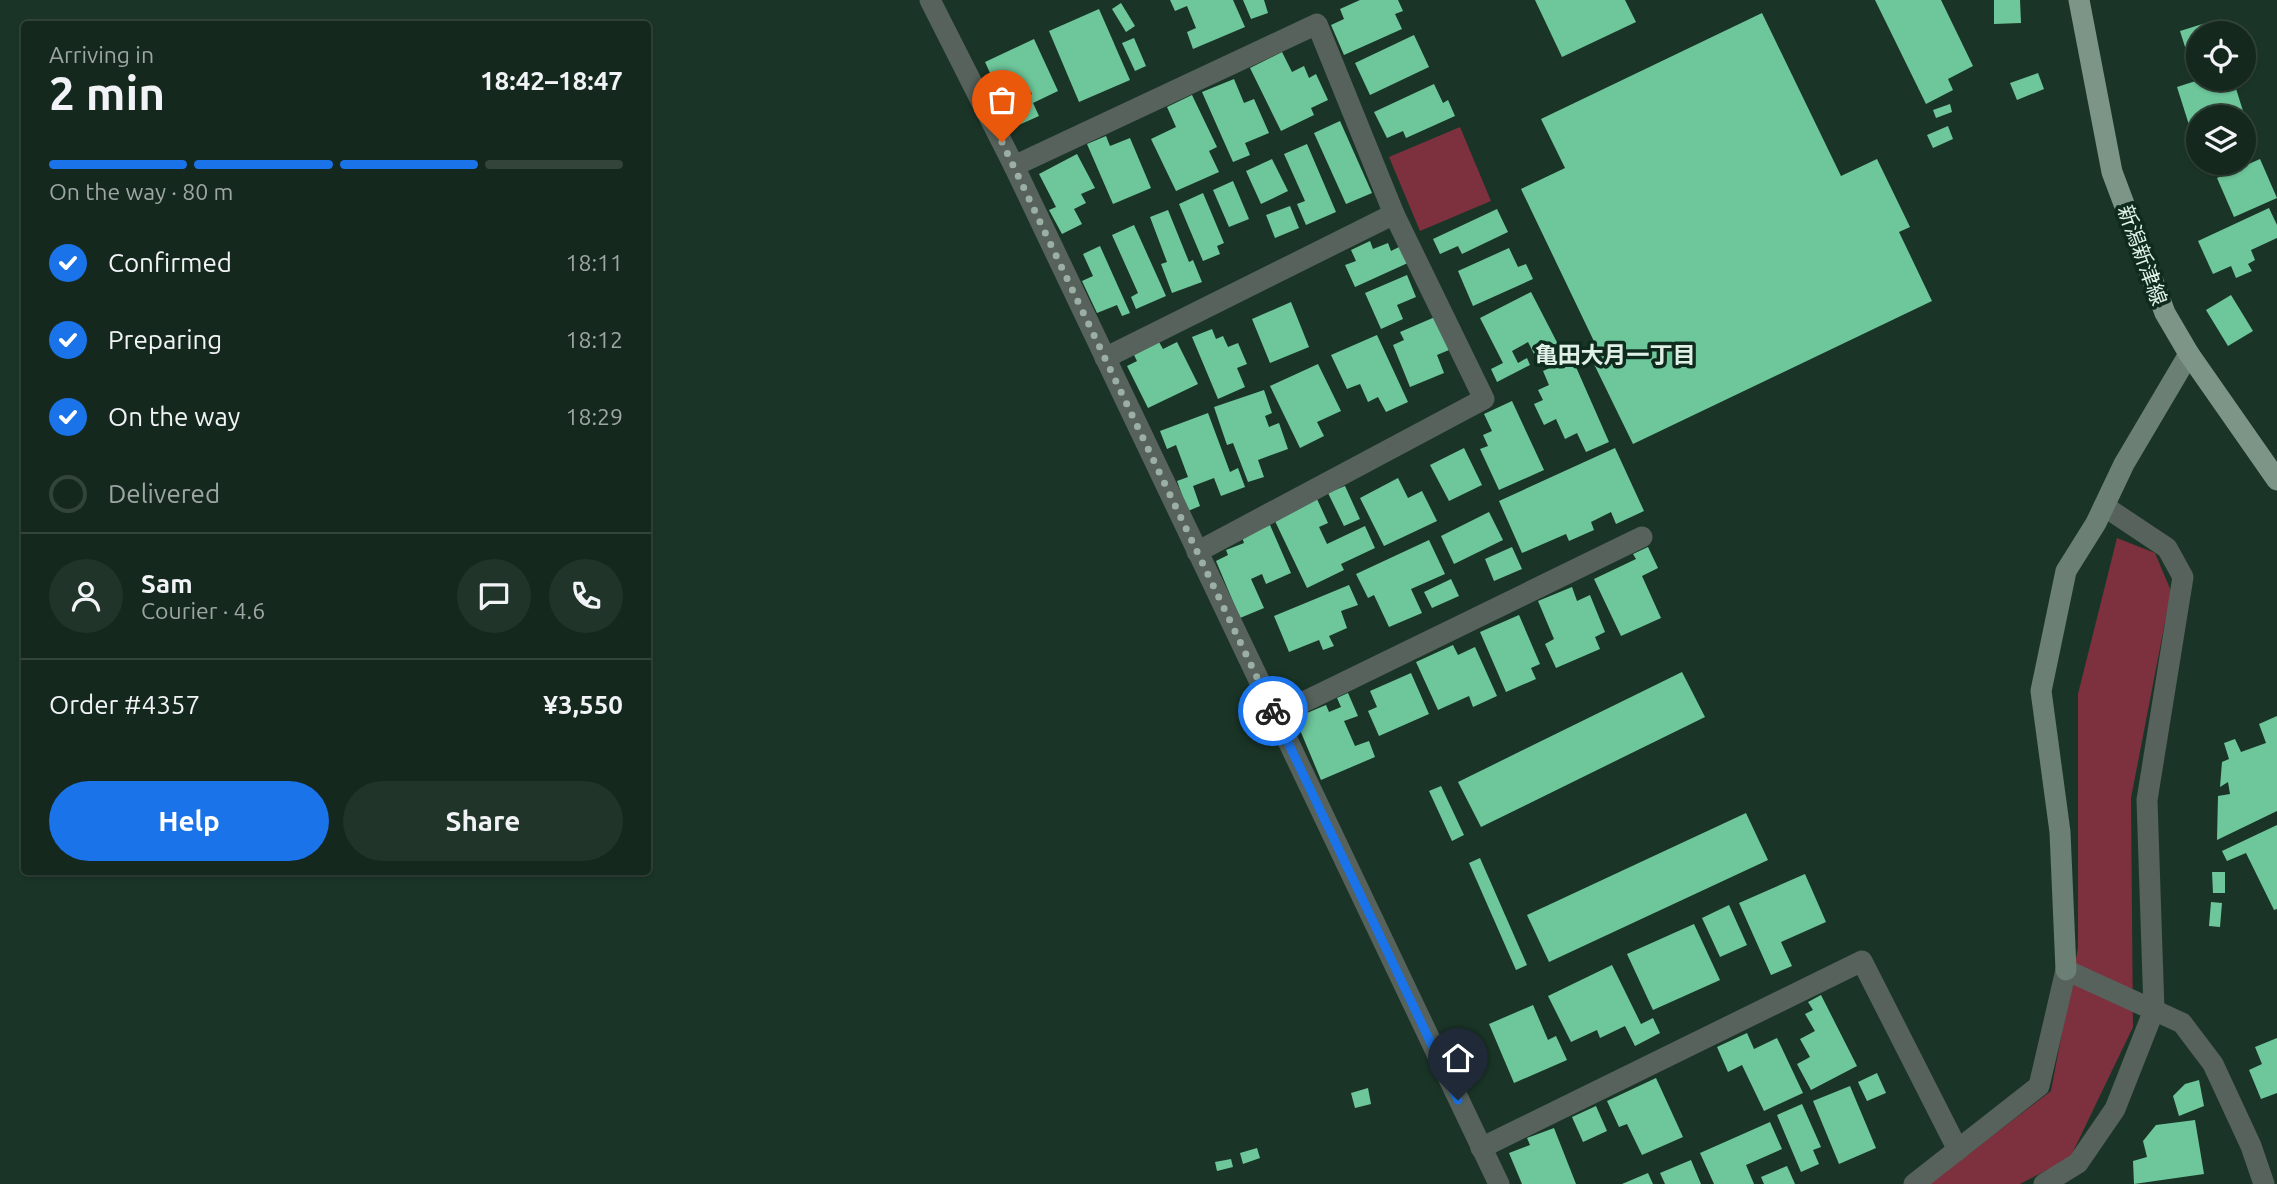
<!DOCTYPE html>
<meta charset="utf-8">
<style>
:root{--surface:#14281d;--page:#21342a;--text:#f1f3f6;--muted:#9da6a4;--line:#33443b;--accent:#1a73e8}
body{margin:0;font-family:Ubuntu,"Noto Sans JP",sans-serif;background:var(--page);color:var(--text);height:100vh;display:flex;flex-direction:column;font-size:26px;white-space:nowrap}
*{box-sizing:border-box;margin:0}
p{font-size:23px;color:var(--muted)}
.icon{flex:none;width:38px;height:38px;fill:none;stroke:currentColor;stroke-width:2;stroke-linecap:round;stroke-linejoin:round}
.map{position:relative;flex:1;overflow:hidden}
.details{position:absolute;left:21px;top:21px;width:630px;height:854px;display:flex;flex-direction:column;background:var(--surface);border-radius:7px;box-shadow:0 2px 5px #0004,0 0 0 2px var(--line)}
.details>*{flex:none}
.controls{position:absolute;left:2186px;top:21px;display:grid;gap:14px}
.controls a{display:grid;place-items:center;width:70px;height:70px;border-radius:50%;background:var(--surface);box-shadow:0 2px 5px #0004,0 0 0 2px var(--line);font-size:35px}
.pin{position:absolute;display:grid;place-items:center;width:60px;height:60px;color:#fff;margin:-72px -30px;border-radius:50% 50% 50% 0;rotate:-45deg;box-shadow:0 0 7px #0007}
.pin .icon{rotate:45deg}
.courier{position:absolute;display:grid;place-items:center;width:70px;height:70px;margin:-35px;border:5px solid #1a73e8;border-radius:50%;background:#fff;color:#222;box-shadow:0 2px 9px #0007}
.head em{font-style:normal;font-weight:600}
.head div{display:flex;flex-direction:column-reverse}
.head{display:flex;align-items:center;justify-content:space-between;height:119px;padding:0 28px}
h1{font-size:46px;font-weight:600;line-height:52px}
.bar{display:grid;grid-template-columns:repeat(4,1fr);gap:10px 7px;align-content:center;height:84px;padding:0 28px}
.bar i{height:9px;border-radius:5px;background:var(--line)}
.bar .selected{background:var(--accent)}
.bar p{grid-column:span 4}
.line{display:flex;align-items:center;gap:18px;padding:0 28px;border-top:2px solid var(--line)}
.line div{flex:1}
.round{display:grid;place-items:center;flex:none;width:74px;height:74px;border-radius:37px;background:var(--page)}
ol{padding:0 28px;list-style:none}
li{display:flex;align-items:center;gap:21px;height:77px}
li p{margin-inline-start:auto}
li .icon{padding:7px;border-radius:50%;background:var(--accent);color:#fff;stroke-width:4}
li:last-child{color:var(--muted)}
li i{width:38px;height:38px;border:4px solid var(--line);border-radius:50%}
.button{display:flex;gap:14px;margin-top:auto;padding:14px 28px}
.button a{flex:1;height:80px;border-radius:42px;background:var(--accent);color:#fff;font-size:28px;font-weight:600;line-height:80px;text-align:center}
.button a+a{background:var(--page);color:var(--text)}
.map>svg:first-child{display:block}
</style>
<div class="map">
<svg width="2277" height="1184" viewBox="0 0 2277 1184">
<rect width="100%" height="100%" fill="#1a3527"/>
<!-- green -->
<g fill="#7d303d">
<path d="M1460,127L1491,201L1420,231L1389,157Z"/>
<path d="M2117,538L2155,553L2171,591L2131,798L2133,1027L2070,1158L2020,1184H1929L2051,1091L2078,948V694Z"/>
</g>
<!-- building -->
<g fill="#6ec79b">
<path d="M1170,0H1233L1245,27L1193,49L1187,32L1196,28L1187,6L1175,11Z"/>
<path d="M1243,0H1264L1268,13L1251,19Z"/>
<path d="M1360,0H1398L1403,11L1395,14L1402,29L1344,55L1331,25L1344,19L1340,9Z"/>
<path d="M1535,0H1625L1636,22L1562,57Z"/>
<path d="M1875,0H1941L1973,66L1948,79L1953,90L1926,104Z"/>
<path d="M1994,0H2020L2021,23L1994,24Z"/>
<path d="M1121,3L1135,26L1126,32L1112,9Z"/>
<path d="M1099,9L1130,80L1079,102L1049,31Z"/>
<path d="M1762,13L1841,176L1877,159L1910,227L1899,232L1932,301L1633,444L1593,362L1602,358L1521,189L1565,168L1541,119Z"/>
<path d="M2209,22L2213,33H2198V68L2192,69L2180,31Z"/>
<path d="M1414,35L1429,67L1370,95L1355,63Z"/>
<path d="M1134,38L1146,66L1135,71L1122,43Z"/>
<path d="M1034,39L1058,91L1033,103L1039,116L1010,129L1001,108L1032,94L1028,87L1002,99L985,62Z"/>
<path d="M1282,52L1292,72L1304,66L1309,78L1316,74L1328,100L1311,108L1314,115L1281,131L1250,68Z"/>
<path d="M2038,73L2044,89L2017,100L2010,83Z"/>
<path d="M1234,79L1244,103L1254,99L1269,133L1245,143L1250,155L1233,162L1202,92Z"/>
<path d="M2202,79H2233L2243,111L2223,117H2198V125L2190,128L2177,87Z"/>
<path d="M1434,84L1443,103L1448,100L1455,116L1406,138L1403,131L1387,138L1374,112Z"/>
<path d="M1192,95L1217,147L1209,151L1219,172L1176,191L1151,139L1176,127L1167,107Z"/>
<path d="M1950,104L1952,112L1936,118L1933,110Z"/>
<path d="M1340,121L1372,193L1346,204L1314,133Z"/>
<path d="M1948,126L1953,139L1933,148L1927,135Z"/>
<path d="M1106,136L1110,146L1130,138L1151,188L1113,204L1087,144Z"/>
<path d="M1307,144L1336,212L1306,225L1297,204L1305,201L1284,154Z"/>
<path d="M1077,154L1095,188L1081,194L1086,203L1074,209L1082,224L1062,234L1049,210L1056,207L1039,174Z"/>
<path d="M1272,159L1288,191L1261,204L1246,171Z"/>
<path d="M2260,159L2277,198L2234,217L2217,178Z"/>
<path d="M1233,181L1249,219L1229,227L1213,190Z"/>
<path d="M1203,193L1224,243L1217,246L1220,254L1203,261L1179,204Z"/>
<path d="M1290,206L1299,228L1275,238L1266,215Z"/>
<path d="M2269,208L2277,225V238L2251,250L2255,260L2248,264L2252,271L2236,278L2231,266L2213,274L2198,241Z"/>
<path d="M1497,209L1508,232L1462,254L1458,246L1440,254L1433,239Z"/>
<path d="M1168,210L1189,262L1193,260L1202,282L1172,293L1161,264L1167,262L1150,217Z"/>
<path d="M1134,225L1166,296L1136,309L1131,297L1138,293L1112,235Z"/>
<path d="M1370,241L1373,249L1388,243L1391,251L1403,245L1410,262L1355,287L1345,265L1356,261L1351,250Z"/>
<path d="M1100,246L1130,313L1122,316L1117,305L1097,313L1082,281L1093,276L1083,254Z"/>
<path d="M1509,248L1518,267L1526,264L1533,279L1473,306L1458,271Z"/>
<path d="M1407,275L1416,297L1397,305L1403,319L1381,329L1365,293Z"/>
<path d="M1531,292L1562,352L1539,364L1528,342L1512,351L1518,363L1527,358L1530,365L1497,382L1491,369L1503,363L1480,318Z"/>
<path d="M2231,295L2253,331L2228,346L2206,310Z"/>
<path d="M1291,302L1309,347L1270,363L1252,319Z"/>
<path d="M1435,317L1449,350L1437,355L1444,373L1410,387L1393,345L1404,340L1400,332Z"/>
<path d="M1212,329L1216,339L1223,336L1228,347L1238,343L1247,364L1237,368L1245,387L1218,399L1192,337Z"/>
<path d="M1377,335L1408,402L1386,412L1378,397L1368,402L1360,384L1347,389L1331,355Z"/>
<path d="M1159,342L1163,349L1177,342L1198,384L1148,408L1127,366L1137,361L1134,355Z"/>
<path d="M1572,358L1609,442L1586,452L1577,433L1565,439L1556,419L1544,425L1534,404L1543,400L1538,390L1549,385L1543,371Z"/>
<path d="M1318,364L1341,411L1317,422L1324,436L1300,448L1270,386Z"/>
<path d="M1264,390L1272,413L1265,416L1269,427L1279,423L1288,449L1258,460L1264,477L1248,482L1233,443L1227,445L1214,407Z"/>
<path d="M1512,401L1544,470L1499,490L1480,449L1488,446L1483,435L1492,431L1484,414Z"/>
<path d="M1208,413L1230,472L1238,468L1245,487L1221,496L1214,478L1193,486L1200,506L1188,511L1177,481L1188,477L1176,445L1167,449L1160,431Z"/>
<path d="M1464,448L1482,485L1449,501L1430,465Z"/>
<path d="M1615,448L1644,511L1616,524L1611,512L1591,522L1594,530L1569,541L1566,534L1522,553L1499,501Z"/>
<path d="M1398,478L1408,498L1422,491L1437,521L1384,546L1360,498Z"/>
<path d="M1345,486L1360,519L1344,526L1328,493Z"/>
<path d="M1317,499L1328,523L1319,527L1327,544L1365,526L1375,548L1341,564L1344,570L1307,588L1274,519Z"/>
<path d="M1489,512L1503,540L1454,564L1441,536Z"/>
<path d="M1270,525L1291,573L1266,584L1262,574L1251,579L1264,608L1240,618L1216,561L1228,555L1226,550L1244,543L1242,537Z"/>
<path d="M1429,540L1445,574L1411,589L1422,613L1389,627L1374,595L1368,598L1356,574Z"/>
<path d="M1512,547L1522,569L1494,581L1485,559Z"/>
<path d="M1648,547L1658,568L1642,576L1661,618L1621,636L1594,579L1636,559L1633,554Z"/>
<path d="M1451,579L1459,596L1432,608L1424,592Z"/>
<path d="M1349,585L1358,605L1341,611L1347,628L1329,636L1334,646L1323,650L1319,640L1289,652L1274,616Z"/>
<path d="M1572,587L1577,601L1590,595L1605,632L1595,637L1600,649L1556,668L1545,644L1554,639L1538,601Z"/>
<path d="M1519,615L1540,664L1531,668L1536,679L1506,692L1480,632Z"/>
<path d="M1453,645L1458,655L1475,647L1497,696L1473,707L1469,696L1438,710L1416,662Z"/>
<path d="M1682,672L1705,717L1481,827L1458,782Z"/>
<path d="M1411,673L1429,714L1379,736L1368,711L1377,707L1370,691Z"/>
<path d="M1348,693L1358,716L1344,721L1355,746L1369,741L1375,757L1321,780L1295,718L1326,705L1329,712L1341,707L1337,698Z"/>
<path d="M2277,716V811L2217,840L2218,796L2230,794L2228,782L2220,787L2222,762L2229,759L2224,743L2235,739L2241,752L2266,743L2259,724Z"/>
<path d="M1441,786L1464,835L1452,841L1429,791Z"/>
<path d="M1746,813L1768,860L1549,962L1527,915Z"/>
<path d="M2277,825V909L2274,910L2246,853L2227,861L2222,851Z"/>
<path d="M1480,858L1527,965L1516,970L1469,863Z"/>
<path d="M2212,872H2225V893H2213Z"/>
<path d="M1805,874L1826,922L1781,942L1792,966L1771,975L1739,903Z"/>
<path d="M2211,902L2222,903L2220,927L2209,926Z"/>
<path d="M1729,905L1747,945L1720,957L1702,918Z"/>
<path d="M1694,924L1720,980L1653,1010L1627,954Z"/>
<path d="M1612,965L1641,1024L1653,1018L1660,1033L1635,1046L1625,1026L1600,1038L1597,1030L1571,1042L1548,996Z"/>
<path d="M1821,995L1857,1066L1811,1090L1797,1064L1810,1057L1800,1039L1815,1031L1805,1014L1813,1010L1808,1002Z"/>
<path d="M1533,1005L1548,1040L1556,1036L1567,1060L1514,1083L1489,1024Z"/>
<path d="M1747,1033L1754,1049L1777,1038L1803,1093L1764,1111L1742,1065L1728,1072L1717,1047Z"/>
<path d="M2277,1038V1093L2261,1099L2249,1070L2262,1064L2255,1047Z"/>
<path d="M1877,1073L1886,1093L1867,1101L1858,1082Z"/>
<path d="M1656,1078L1683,1137L1642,1155L1627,1124L1619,1127L1607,1101Z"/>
<path d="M2199,1080L2204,1106L2179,1116L2173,1096L2185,1084Z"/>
<path d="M1850,1086L1876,1148L1839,1164L1813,1101Z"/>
<path d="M1368,1088L1371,1104L1355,1108L1351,1093Z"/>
<path d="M1802,1104L1821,1147L1813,1150L1819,1164L1801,1172L1777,1115Z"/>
<path d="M1596,1106L1607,1131L1583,1142L1572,1117Z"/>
<path d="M2195,1120L2204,1174L2134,1184L2133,1161L2147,1157L2143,1141L2156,1125Z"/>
<path d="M1770,1122L1782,1149L1746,1165L1754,1184H1714L1700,1153Z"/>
<path d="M1554,1128L1576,1184H1522L1509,1153L1530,1145L1527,1138Z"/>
<path d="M1257,1148L1260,1158L1243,1164L1240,1153Z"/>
<path d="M1231,1159L1233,1167L1217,1171L1215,1162Z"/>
<path d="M1691,1160L1701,1184H1665L1660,1173Z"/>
<path d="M1787,1166L1795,1184H1764L1761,1177Z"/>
<path d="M1648,1173L1653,1184H1622Z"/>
</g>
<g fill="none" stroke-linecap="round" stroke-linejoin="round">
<!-- street -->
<g stroke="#56625b" stroke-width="21">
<path d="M930,0L1014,166L1499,1184"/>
<path d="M1014,166L1317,24L1394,214L1484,399L1197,552"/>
<path d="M1105,358L1394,214"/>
<path d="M1275,716L1642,537"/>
<path d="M1481,1148L1862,961L1958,1150"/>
<path d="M1914,1184L2039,1086L2066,970L2182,1023L2213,1064L2251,1146L2264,1184"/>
<path d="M2044,1184L2078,1163L2115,1109L2154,1010L2147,800L2183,577L2167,548L2104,506"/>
</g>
<!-- secondary -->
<path stroke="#6b7f74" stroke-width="21" d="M2066,970L2060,832L2041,691L2066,571L2096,523L2124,464L2189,354"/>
<!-- primary -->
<path stroke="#7c9587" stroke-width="21" d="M2079,0L2112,172L2165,313L2189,354L2277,480"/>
</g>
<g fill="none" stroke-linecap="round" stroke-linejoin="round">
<!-- done -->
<path stroke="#9bafa4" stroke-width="7" stroke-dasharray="0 12.6" d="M1002,142L1273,711"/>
<!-- route -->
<path stroke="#1a73e8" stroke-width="9" d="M1273,711L1458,1100"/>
</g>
<g text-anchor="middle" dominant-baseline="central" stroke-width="7" stroke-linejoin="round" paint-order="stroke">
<!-- street labels -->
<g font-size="21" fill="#e0f0e7" stroke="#0f2b1e">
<text transform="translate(2143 255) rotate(70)">新潟新津線</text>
</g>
<!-- neighbourhood labels -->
<g font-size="23" font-weight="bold" fill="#e0f0e7" stroke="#0f2b1e">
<text x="1615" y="354">亀田大月一丁目</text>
</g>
</g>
</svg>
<div class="controls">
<a><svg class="icon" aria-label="locate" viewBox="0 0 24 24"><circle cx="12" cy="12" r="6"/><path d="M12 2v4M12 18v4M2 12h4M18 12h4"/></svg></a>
<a><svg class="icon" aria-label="layers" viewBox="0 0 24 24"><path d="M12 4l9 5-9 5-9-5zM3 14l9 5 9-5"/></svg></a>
</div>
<div class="pin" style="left:1002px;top:142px;background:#ea580c"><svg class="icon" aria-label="bag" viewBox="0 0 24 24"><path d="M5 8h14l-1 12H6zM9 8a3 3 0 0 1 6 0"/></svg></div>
<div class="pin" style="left:1458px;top:1100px;background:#1f2937"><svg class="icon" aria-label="home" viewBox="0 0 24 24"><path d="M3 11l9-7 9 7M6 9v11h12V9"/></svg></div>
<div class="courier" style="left:1273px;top:711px"><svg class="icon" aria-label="bike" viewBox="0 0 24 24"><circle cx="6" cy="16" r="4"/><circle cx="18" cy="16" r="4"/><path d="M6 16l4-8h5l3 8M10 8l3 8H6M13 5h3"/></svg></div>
<section class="details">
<div class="head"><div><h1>2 min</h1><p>Arriving in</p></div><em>18:42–18:47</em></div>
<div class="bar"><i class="selected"></i><i class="selected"></i><i class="selected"></i><i></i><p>On the way · 80 m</p></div>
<ol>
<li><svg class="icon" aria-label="check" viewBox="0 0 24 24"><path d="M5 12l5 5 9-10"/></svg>Confirmed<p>18:11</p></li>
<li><svg class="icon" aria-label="check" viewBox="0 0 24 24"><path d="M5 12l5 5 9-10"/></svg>Preparing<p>18:12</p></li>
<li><svg class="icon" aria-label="check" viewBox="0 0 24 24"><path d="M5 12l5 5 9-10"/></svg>On the way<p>18:29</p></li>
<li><i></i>Delivered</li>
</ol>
<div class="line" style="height:126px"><a class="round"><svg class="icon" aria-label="person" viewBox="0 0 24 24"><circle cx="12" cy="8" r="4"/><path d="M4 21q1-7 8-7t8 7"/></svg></a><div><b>Sam</b><p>Courier · 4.6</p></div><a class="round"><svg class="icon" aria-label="chat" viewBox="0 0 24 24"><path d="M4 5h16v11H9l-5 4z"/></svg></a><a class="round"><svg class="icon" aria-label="phone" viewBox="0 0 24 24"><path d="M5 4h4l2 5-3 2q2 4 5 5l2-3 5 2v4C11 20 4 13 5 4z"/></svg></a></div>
<div class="line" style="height:91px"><div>Order #4357</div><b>¥3,550</b></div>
<div class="button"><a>Help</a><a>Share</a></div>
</section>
</div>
